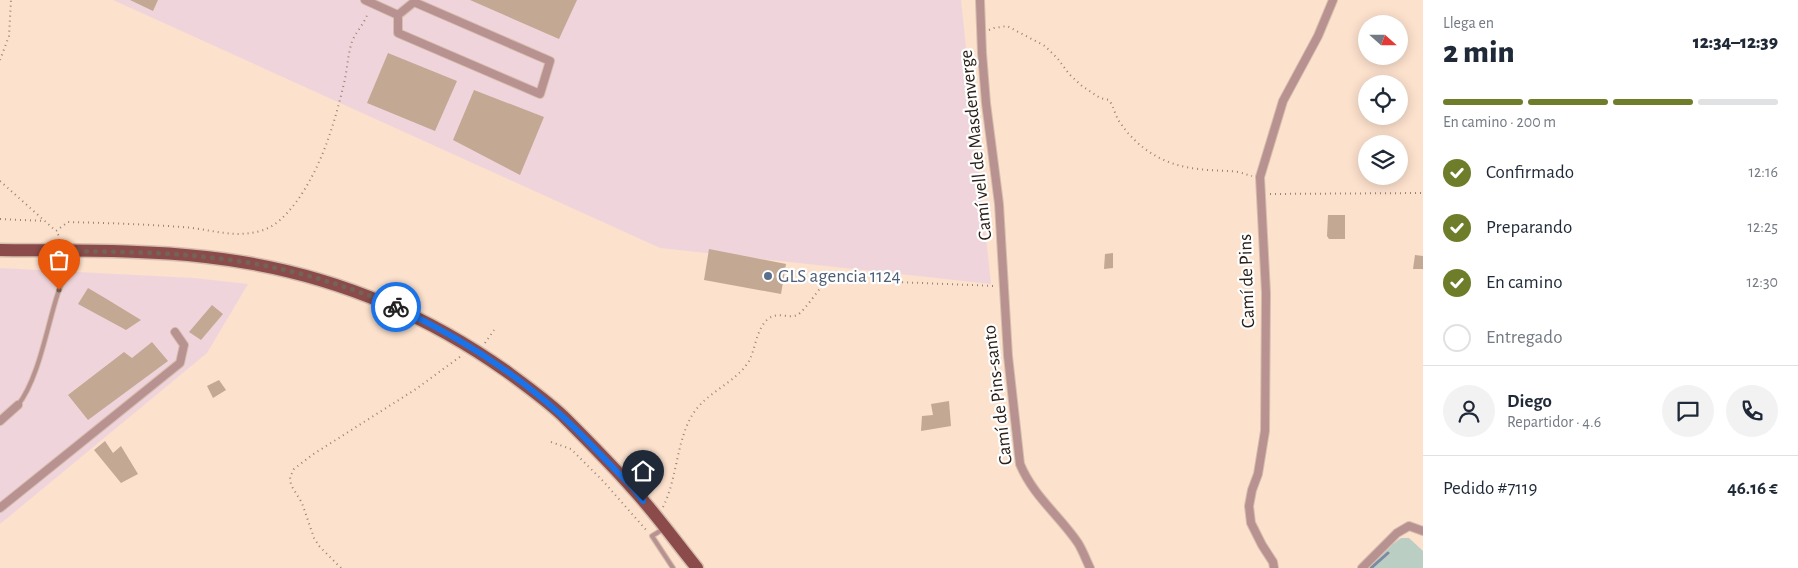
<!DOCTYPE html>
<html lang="es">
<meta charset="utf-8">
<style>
:root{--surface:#fff;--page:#f2f2f3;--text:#1f2937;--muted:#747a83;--line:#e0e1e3;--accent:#6e7d2a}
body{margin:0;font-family:"Alegreya Sans",sans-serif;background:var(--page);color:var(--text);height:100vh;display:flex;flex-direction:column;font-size:19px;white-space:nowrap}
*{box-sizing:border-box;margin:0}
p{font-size:16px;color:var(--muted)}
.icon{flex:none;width:28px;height:28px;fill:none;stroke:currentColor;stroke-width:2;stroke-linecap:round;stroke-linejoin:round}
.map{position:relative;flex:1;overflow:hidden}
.details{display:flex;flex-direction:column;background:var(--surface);width:375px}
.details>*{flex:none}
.needle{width:32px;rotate:111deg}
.buttons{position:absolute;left:1358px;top:15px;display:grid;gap:10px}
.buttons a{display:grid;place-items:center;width:50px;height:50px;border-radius:50%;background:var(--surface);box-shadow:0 2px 12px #0003;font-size:25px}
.pin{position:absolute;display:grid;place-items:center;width:42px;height:42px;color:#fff;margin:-51px -21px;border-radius:50% 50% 50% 0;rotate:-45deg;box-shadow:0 0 5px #0007}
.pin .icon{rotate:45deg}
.courier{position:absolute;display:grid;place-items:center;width:50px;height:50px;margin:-25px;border:4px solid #1a73e8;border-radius:50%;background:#fff;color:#222;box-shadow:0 1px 6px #0007}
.summary em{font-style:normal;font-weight:800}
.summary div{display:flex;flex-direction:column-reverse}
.summary{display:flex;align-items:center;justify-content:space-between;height:85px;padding:0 20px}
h1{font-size:32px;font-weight:800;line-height:38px}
.bar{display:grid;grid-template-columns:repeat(4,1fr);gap:8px 5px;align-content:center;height:60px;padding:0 20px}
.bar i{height:6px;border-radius:4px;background:var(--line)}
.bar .on{background:var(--accent)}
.bar p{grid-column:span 4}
.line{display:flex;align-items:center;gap:12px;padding:0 20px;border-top:1px solid var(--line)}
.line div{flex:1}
.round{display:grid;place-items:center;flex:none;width:52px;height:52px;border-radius:26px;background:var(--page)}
ol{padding:0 20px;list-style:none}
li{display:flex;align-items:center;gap:15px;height:55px}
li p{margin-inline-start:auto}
li .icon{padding:5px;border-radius:50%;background:var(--accent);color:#fff;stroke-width:4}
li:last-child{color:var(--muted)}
li i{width:28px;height:28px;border:2px solid var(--line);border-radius:50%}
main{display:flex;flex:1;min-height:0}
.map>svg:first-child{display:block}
</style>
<main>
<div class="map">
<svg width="1423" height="568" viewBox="0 0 1423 568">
<rect width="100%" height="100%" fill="#fce1cd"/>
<!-- industrial -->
<g fill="#efd5db">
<path d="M113,0H961L991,284L660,248Z"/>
<path d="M0,268L194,278L248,284L207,353L0,524Z"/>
</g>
<!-- green -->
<path fill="#bbcec3" d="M1401,538H1409L1423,551V568H1368L1393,544Z"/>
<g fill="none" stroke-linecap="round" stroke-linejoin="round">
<!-- stream -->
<path stroke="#7c89a3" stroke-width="3" d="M1371,568L1388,553"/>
</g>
<!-- building -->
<g fill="#c3a894">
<path d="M130,0H158L153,11Z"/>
<path d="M470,0H577L559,39Z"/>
<path d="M388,53L457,81L435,131L367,103Z"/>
<path d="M474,90L544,117L520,175L453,140Z"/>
<path d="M1328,215H1345V239H1329L1327,236Z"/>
<path d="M709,249L786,264L781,294L704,280Z"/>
<path d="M1113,253V268L1104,269L1105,254Z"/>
<path d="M1415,255L1423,256V269H1413Z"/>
<path d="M88,288L105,298L141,320L126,330L78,304Z"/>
<path d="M212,305L223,314L201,340L189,332Z"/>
<path d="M152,342L168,361L88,420L68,395L124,352L132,358Z"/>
<path d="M219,380L226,390L213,398L207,386Z"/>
<path d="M949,401L951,426L921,431L922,416L933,415L931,404Z"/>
<path d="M105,441L113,453L121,446L138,474L121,483L94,450Z"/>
</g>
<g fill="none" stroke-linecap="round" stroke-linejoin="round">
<defs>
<g id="lane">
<path d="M18,405C39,378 47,326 58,293C63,279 71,267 74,253"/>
<path d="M665,528L652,536L673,568"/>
</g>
<g id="street">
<path d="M365,0L398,15"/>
<path d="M980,0L982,53L986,103L999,204L1008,356L1020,464C1033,496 1060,516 1078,543C1083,551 1086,560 1090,568"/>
<path d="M414,2L550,61L540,94L398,33V15Z"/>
<path d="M0,421L18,405"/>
<path d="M0,508L180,363L184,345L175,332"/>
<path d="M1274,568L1273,562L1262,545L1251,523L1249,506L1252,490L1258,474L1265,431L1266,293L1260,177L1283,101L1318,36L1333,0"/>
<path d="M1362,568L1397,533L1409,526L1423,531"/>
</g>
<path id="primary" d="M0,250C68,251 138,249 206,257C315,269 417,308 506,371C525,385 546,400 563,416C587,440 611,464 633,489C656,514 676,542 697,568"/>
</defs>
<!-- lane casing -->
<use href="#lane" stroke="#d6bead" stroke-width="6"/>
<!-- street casing -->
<use href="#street" stroke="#d6bead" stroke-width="10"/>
<!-- primary casing -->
<use href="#primary" stroke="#d6bead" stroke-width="15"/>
<!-- path -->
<g stroke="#978476" stroke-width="2" stroke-dasharray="1 4" stroke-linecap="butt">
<path d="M989,30L994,28L1007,26L1045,46L1058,59L1069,74L1082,86L1100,98L1109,100C1114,107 1115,115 1119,121C1138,150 1166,166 1199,169C1212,171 1225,170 1238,172C1243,173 1247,175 1252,176"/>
<path d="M0,60L9,36L11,0"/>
<path d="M0,181L56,231"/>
<path d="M1270,194L1423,193"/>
<path d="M0,219L45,221"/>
<path d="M59,240V236L56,231L68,222C105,223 143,224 181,227C207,228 233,239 260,231C276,227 287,214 297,201C323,164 335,122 345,79C347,68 348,56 351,45C354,33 365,24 368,12"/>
<path d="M485,343L494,330"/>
<path d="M551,442L571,449L603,481L647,531"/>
<path d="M663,507C677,479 676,445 691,417C705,392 735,384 749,361C756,348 756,329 768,319C778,311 789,319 797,315C804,312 821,286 828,278L872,281L995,286"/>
<path d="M341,568L319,546L314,538L302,503L291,485L290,477L294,469L312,455L416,389L461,356"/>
</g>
<!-- lane -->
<use href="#lane" stroke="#b89290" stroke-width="4"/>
<!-- street -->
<use href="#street" stroke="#b89290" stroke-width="8"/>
<!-- primary -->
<use href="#primary" stroke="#8a4b4a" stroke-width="12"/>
</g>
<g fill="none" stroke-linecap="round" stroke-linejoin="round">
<!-- done -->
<path stroke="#746458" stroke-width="5" stroke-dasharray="0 9" d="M59,290L72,264L75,251C118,252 162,252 205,257C269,263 336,280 396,307"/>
<!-- route -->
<path stroke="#1a73e8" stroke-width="6" d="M396,307C455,335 513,371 561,415C586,438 609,464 633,488L643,501"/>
</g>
<!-- markers -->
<circle fill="#5c6f8a" stroke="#fff" stroke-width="2" cx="768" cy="276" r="5"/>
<g text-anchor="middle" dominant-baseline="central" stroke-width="4.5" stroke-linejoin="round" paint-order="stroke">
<!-- street labels -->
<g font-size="19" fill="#2b2119" stroke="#fff">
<text transform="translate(976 145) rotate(-96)">Camí vell de Masdenverge</text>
<text transform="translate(1247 281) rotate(-92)">Camí de Pins</text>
<text transform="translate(998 395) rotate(-97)">Camí de Pins-santo</text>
</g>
<!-- service labels -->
<g font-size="19" fill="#4e5e75" stroke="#fff" text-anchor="start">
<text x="778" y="276">GLS agencia 1124</text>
</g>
</g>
</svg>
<div class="buttons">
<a><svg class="needle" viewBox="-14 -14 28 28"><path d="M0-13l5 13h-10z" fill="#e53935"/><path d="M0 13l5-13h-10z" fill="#747a83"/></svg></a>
<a><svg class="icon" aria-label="locate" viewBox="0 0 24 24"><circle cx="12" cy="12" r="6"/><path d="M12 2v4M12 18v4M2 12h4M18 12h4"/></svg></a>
<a><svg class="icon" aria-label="layers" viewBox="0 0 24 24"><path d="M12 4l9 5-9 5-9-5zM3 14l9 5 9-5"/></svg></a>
</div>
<div class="pin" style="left:59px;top:290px;background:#ea580c"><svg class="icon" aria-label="bag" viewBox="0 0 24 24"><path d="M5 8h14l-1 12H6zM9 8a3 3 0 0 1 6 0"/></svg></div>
<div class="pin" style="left:643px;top:501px;background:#1f2937"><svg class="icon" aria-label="home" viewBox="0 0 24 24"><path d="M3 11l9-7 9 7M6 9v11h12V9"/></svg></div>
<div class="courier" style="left:396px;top:307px"><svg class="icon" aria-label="bike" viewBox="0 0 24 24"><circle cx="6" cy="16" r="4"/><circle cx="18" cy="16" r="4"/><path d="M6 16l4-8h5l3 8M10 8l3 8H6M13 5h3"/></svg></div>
</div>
<section class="details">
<div class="summary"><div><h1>2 min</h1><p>Llega en</p></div><em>12:34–12:39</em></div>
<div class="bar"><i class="on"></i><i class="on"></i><i class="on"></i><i></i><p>En camino · 200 m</p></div>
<ol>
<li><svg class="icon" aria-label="check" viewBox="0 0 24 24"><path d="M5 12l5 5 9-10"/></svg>Confirmado<p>12:16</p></li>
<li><svg class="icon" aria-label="check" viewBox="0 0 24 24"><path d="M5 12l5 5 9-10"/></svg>Preparando<p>12:25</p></li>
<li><svg class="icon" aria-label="check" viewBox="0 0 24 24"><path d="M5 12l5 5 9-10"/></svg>En camino<p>12:30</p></li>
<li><i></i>Entregado</li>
</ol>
<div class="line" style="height:90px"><a class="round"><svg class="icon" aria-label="person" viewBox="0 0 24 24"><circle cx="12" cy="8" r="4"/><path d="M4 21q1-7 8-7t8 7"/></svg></a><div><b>Diego</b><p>Repartidor · 4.6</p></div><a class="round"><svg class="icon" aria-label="chat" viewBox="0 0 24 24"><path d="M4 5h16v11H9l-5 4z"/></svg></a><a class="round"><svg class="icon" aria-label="phone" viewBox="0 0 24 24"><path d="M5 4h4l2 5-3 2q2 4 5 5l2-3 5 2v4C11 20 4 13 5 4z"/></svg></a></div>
<div class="line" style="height:65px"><div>Pedido #7119</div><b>46.16 €</b></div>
</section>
</main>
